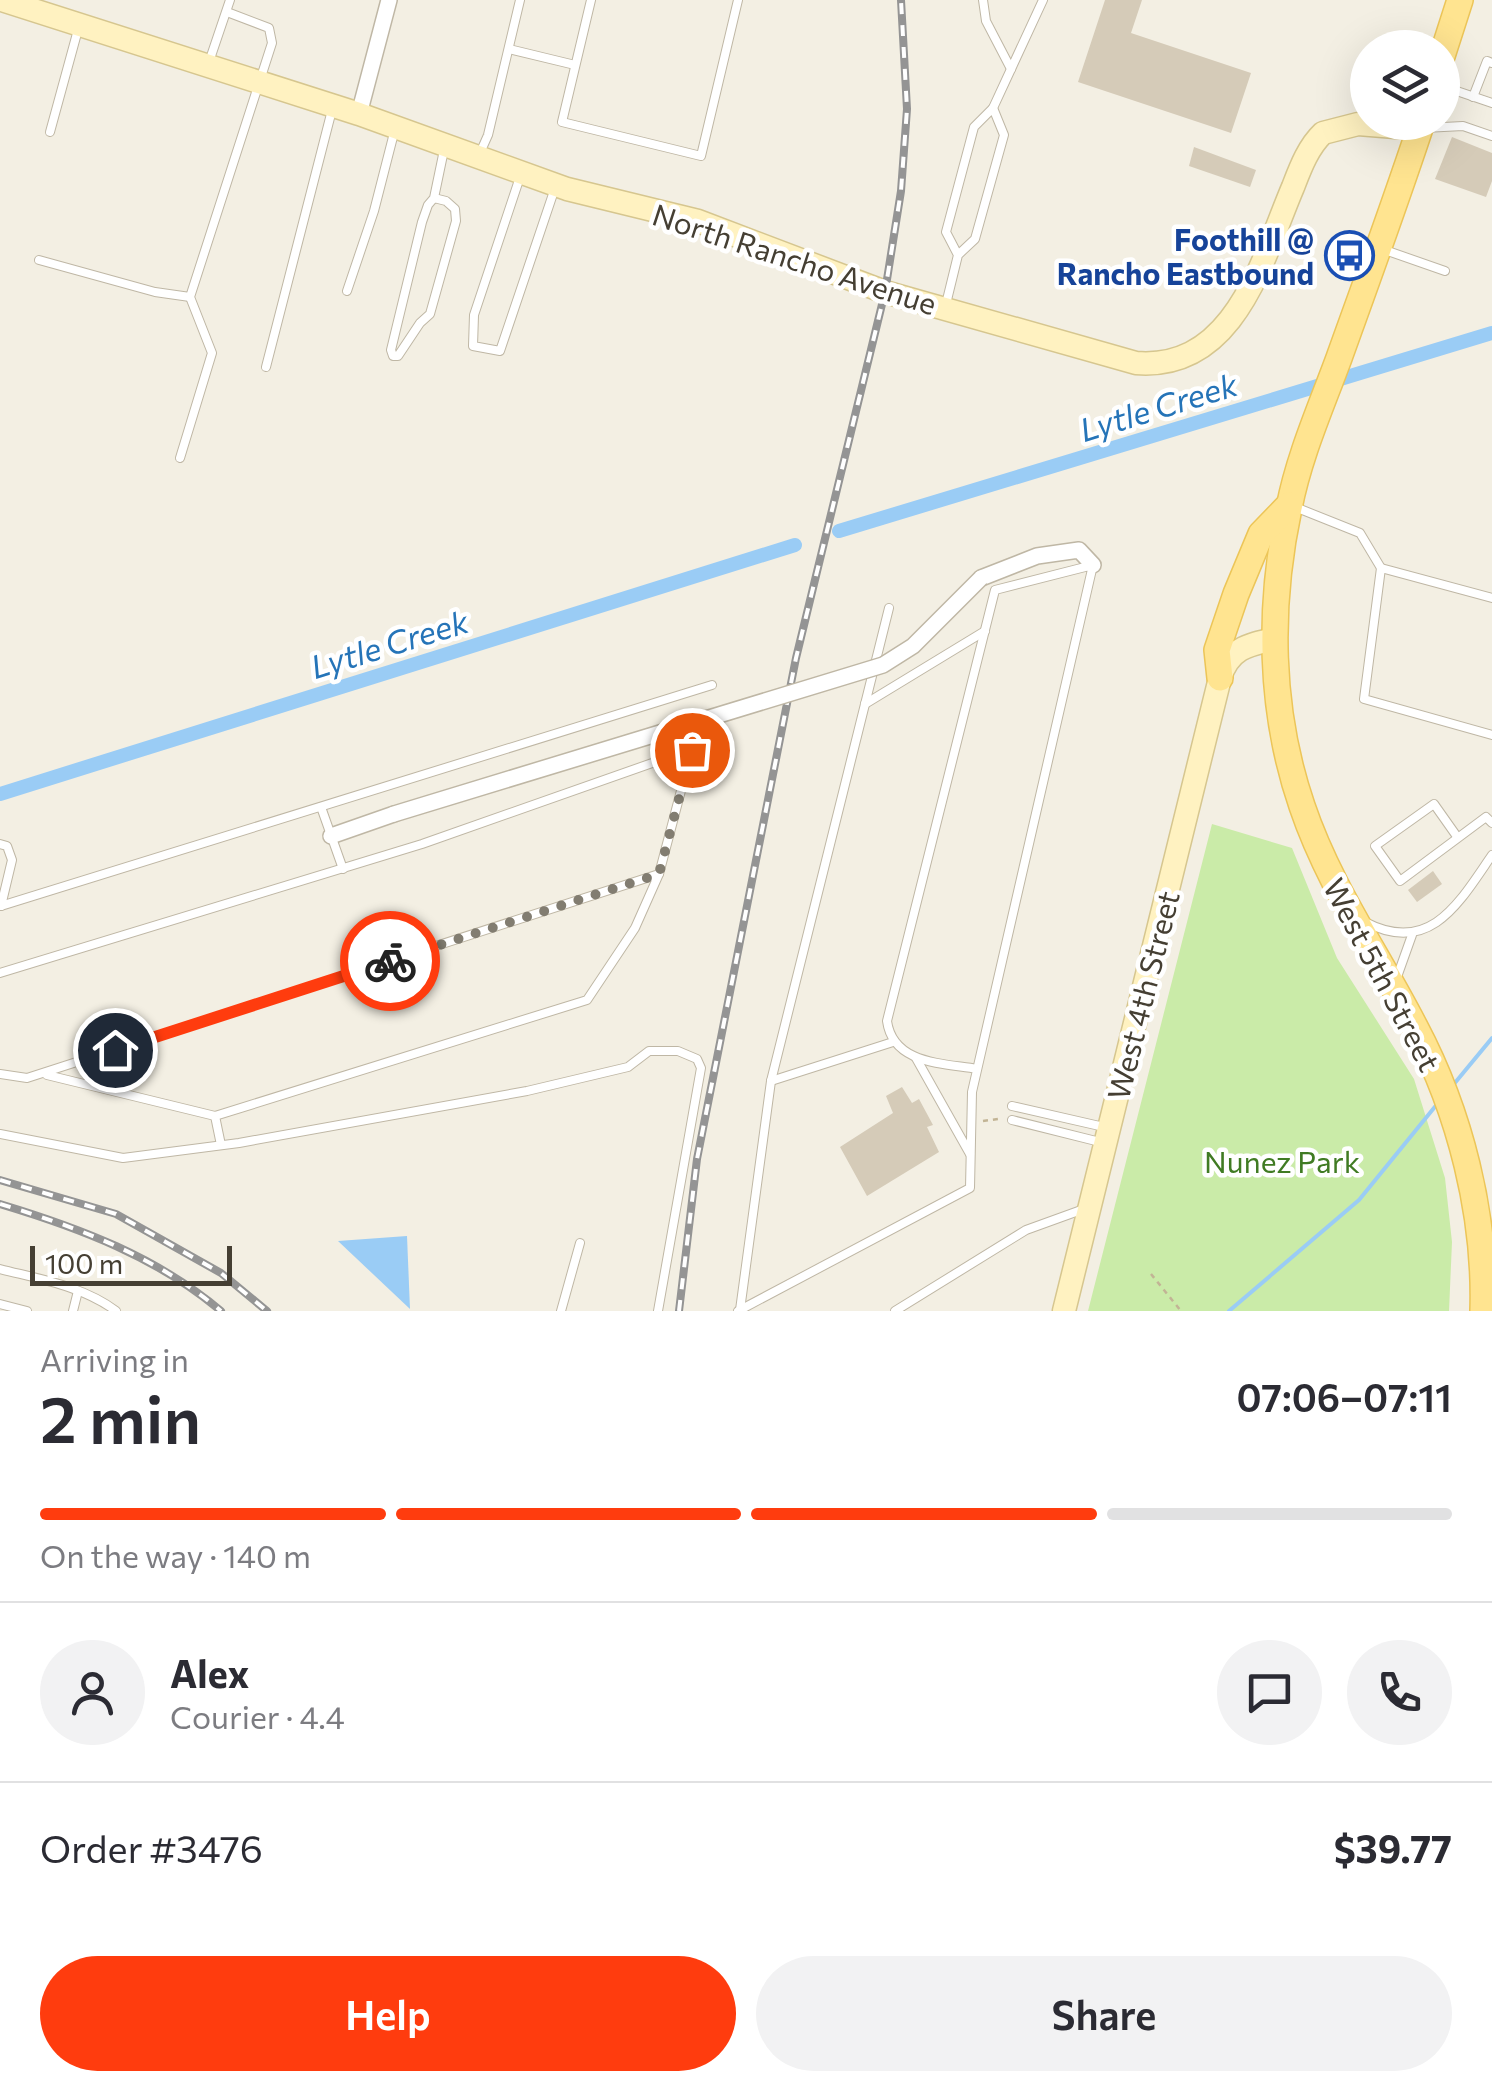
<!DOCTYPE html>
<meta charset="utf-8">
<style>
:root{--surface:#fff;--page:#f2f2f3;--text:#2b2b33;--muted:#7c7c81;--line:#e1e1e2;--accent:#ff3c0e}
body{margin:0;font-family:Commissioner,sans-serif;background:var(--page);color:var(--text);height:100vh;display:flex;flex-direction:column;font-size:38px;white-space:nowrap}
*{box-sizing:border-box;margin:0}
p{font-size:32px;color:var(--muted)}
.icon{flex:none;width:55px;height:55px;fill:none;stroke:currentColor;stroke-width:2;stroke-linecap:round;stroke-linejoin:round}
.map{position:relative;height:1311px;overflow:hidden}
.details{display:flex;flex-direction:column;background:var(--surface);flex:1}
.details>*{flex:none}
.buttons{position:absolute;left:1350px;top:30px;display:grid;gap:20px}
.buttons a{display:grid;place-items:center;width:110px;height:110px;border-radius:50%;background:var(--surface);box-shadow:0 10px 40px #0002;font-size:50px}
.scale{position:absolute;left:30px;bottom:25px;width:202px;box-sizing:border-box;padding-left:10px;border:5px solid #453f33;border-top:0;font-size:28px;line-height:35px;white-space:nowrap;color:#453f33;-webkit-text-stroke:8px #fff;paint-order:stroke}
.pin{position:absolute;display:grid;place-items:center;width:85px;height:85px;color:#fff;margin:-42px;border:5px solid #fff;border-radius:50%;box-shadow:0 2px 10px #0007}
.courier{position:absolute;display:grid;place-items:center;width:100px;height:100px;margin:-50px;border:8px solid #ff3c0e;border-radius:50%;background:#fff;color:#222;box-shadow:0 2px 12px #0007}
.head em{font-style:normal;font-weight:600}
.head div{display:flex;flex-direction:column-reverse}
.head{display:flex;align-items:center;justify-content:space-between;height:170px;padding:0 40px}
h1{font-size:65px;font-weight:600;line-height:75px}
.bar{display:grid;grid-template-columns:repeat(4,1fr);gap:15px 10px;align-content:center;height:120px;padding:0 40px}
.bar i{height:12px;border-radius:8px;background:var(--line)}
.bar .selected{background:var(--accent)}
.bar p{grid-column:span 4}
.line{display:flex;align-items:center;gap:25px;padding:0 40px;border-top:2px solid var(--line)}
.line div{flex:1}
.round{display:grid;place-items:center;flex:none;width:105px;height:105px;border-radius:52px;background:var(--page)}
.button{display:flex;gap:20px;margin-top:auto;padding:20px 40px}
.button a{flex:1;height:115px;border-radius:60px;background:var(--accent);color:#fff;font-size:40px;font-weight:600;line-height:115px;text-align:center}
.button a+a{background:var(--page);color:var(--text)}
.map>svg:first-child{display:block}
</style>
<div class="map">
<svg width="1492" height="1311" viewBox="0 0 1492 1311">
<rect width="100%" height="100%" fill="#f3efe3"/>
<!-- green -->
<path fill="#caeba8" d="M1212,824L1292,848L1337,958L1414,1079L1445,1178L1452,1242L1449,1311H1088Z"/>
<!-- water -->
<path fill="#9accf5" d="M407,1236L410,1309L338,1241Z"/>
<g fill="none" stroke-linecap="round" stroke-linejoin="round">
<!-- stream -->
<g stroke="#9accf5" stroke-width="4">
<path d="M1454,1084L1492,1038"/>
<path d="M1229,1311L1359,1200L1438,1103"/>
</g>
<!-- canal -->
<g stroke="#9accf5" stroke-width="14">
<path d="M839,531L1492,333"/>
<path d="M0,794L795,545"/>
</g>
</g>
<!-- building -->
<g fill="#d5cbb8">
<path d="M1105,0H1142L1131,33L1251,73L1231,133L1078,82Z"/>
<path d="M1452,137L1492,153V181L1486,197L1435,179Z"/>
<path d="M1194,147L1256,170L1250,187L1189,166Z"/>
<path d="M1433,871L1442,884L1417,902L1408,890Z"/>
<path d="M902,1087L912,1103L919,1099L933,1125L927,1127L939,1152L867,1196L840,1147L893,1113L886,1096Z"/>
</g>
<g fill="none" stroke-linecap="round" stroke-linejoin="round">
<defs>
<g id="lane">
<path d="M591,0L562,122L701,156L738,0"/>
<path d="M983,0L986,21L1011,69"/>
<path d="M509,49L575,65"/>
<path d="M209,62L230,0"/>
<path d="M1442,86L1492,103"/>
<path d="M1473,97L1487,61L1492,63"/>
<path d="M993,108L1043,0"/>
<path d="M1424,128L1463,126L1492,136"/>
<path d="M50,132L79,26"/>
<path d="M480,153L488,135L520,0"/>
<path d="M520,177L474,315L473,346L500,351L555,188"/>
<path d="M434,198L446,201L455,209L456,221L430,314L420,323L398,356H393L391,350L422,222L428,205L434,198L444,150"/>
<path d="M1382,249L1445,271"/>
<path d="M39,260L155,292L190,297"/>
<path d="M347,291L374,211L394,133"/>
<path d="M946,304L958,255L975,239L1004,135L993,108L974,127L946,232L958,255"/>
<path d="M266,367L332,110"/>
<path d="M180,458L212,353L190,297L272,43L269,28L227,12"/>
<path d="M1295,507L1360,533L1381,568"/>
<path d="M1492,598L1381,568L1364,699L1492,735"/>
<path d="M865,704L985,631"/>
<path d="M321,807L343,869"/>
<path d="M1458,838L1434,804L1375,846L1400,881L1486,817L1492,823"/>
<path d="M0,844L7,846L12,860L1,906"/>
<path d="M1,906L712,685"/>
<path d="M1365,922C1430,956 1459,903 1492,855"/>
<path d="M0,973L422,844L692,749L659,874L27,1078L0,1074"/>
<path d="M1397,977L1412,935"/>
<path d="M916,1058L970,1154"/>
<path d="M47,1075L215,1116L587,1000L635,928L659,874"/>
<path d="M771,1081L893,1042"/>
<path d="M1012,1106L1104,1127"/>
<path d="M215,1116L221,1145"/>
<path d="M1012,1120L1100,1142"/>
<path d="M0,1134L123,1158L239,1143L527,1091L628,1067L649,1051H678L697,1059L701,1068L658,1311"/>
<path d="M0,1269C39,1279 83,1286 116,1311"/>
<path d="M0,1304L27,1311"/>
<path d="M740,1310L771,1081L889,608"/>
<path d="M73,1311L78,1291"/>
<path d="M561,1311L580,1243"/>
<path d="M738,1311L970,1188L972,1092L1093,565L995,590L887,1021C893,1064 942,1063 977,1069"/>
<path d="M895,1311L1026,1230L1084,1209"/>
</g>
<g id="street">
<path d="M359,114L389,0"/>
<path d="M981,578L1037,556L1079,550L1093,565"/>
<path d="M331,836L394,814"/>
</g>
<g id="secondary">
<path d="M2,0L359,114L567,189L698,221L885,292L1136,363C1235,371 1262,260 1293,187C1300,169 1308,147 1323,133L1358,124L1420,129"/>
<path d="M1064,1311L1220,678C1229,649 1247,645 1274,639"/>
</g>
<g id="primary">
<path d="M1442,56L1460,0"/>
<path d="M1422,122C1396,201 1367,280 1339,358C1321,407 1299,456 1289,508C1268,606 1269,710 1302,806C1329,886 1377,953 1415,1027C1460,1112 1486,1215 1483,1311"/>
<path d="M1220,678L1217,650L1236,594L1261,534L1289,505"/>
</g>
</defs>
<!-- lane casing -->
<use href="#lane" stroke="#bfb7a5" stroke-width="10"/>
<!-- street casing -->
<use href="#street" stroke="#bfb7a5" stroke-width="18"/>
<!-- secondary casing -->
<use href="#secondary" stroke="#d6c68f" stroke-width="25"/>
<!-- primary casing -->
<use href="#primary" stroke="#ecc558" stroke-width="28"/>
<!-- path -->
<g stroke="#c2b495" stroke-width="2.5" stroke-dasharray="5 5" stroke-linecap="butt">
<path d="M983,1121L998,1119"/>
<path d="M1151,1274L1181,1311"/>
</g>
<!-- lane -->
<use href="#lane" stroke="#fff" stroke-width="8"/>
<!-- street -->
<use href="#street" stroke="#fff" stroke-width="15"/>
<!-- secondary -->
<use href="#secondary" stroke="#fff2c1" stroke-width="22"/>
<!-- primary -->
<use href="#primary" stroke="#ffe490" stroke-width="25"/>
<defs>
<g id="rail">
<path d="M0,1180L116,1214L221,1273L267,1311"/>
<path d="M0,1204C80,1228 157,1257 221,1311"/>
<path d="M679,1311L697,1159L796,658L885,292L901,191L907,109L901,0"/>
</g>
</defs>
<!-- rail casing -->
<use href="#rail" stroke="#949494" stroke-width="8"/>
<!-- rail -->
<use href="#rail" stroke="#fff" stroke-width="4" stroke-dasharray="11" stroke-linecap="butt"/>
<defs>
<path id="street-bridge" d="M394,814L883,665L913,646L981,578"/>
</defs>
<!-- street-bridge casing -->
<use href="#street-bridge" stroke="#bfb7a5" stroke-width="18" stroke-linecap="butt"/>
<!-- street-bridge -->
<use href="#street-bridge" stroke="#fff" stroke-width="15"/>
</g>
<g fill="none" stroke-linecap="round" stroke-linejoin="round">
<!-- done -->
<path stroke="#827d71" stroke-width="10" stroke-dasharray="0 18" d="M390,961L659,874L692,750"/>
<!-- route -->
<path stroke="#ff3c0e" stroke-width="12" d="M115,1050L390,961"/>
</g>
<!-- icons -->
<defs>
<symbol id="bus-ring" viewBox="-11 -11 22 22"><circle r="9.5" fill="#fff" stroke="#1a4fb4" stroke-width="1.5"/><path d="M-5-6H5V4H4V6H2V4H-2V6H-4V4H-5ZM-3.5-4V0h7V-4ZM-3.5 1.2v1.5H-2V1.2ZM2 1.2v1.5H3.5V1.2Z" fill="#1a4fb4"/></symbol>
</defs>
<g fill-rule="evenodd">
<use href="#bus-ring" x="1322" y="228" width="55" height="55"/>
</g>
<g text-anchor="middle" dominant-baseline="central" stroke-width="9" stroke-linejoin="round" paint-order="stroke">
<!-- transit labels -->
<g font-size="30" font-weight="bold" fill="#164399" stroke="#fff" text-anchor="end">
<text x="1314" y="238">Foothill @<tspan x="1314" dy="34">Rancho Eastbound</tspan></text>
</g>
<!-- street labels -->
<g font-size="30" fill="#453f33" stroke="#fff">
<text transform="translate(795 258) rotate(18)">North Rancho Avenue</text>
<text transform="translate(1383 974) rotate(62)">West 5th Street</text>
<text transform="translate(1142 995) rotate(-76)">West 4th Street</text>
</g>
<!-- park labels -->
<g font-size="30" fill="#407b23" stroke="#fff">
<text x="1282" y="1160">Nunez Park</text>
</g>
<!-- water labels -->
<g font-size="32" font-style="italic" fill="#2574b8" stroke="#fff">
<text transform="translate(1158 406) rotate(-17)">Lytle Creek</text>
<text transform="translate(389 643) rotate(-17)">Lytle Creek</text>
</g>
</g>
</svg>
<div class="buttons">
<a><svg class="icon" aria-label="layers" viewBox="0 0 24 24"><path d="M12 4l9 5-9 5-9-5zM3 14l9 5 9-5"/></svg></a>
</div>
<div class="scale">100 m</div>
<div class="pin" style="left:692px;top:750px;background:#ea580c"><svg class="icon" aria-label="bag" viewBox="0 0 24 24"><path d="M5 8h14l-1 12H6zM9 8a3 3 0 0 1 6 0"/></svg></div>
<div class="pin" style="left:115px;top:1050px;background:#1f2937"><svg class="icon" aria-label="home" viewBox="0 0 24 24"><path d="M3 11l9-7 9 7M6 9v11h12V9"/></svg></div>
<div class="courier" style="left:390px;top:961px"><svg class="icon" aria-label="bike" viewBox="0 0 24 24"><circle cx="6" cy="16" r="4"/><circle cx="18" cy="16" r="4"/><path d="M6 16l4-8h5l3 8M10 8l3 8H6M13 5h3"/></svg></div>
</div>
<section class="details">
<div class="head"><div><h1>2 min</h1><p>Arriving in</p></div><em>07:06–07:11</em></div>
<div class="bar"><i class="selected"></i><i class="selected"></i><i class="selected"></i><i></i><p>On the way · 140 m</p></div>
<div class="line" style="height:180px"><a class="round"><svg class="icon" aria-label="person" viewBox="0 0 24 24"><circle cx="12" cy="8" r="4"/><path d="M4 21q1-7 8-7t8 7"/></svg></a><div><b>Alex</b><p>Courier · 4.4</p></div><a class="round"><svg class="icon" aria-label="chat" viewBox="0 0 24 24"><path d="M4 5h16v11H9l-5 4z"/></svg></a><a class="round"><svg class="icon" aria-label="phone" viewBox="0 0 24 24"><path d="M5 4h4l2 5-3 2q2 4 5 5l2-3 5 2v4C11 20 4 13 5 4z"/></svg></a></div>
<div class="line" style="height:130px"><div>Order #3476</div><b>$39.77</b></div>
<div class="button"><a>Help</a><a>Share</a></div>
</section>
